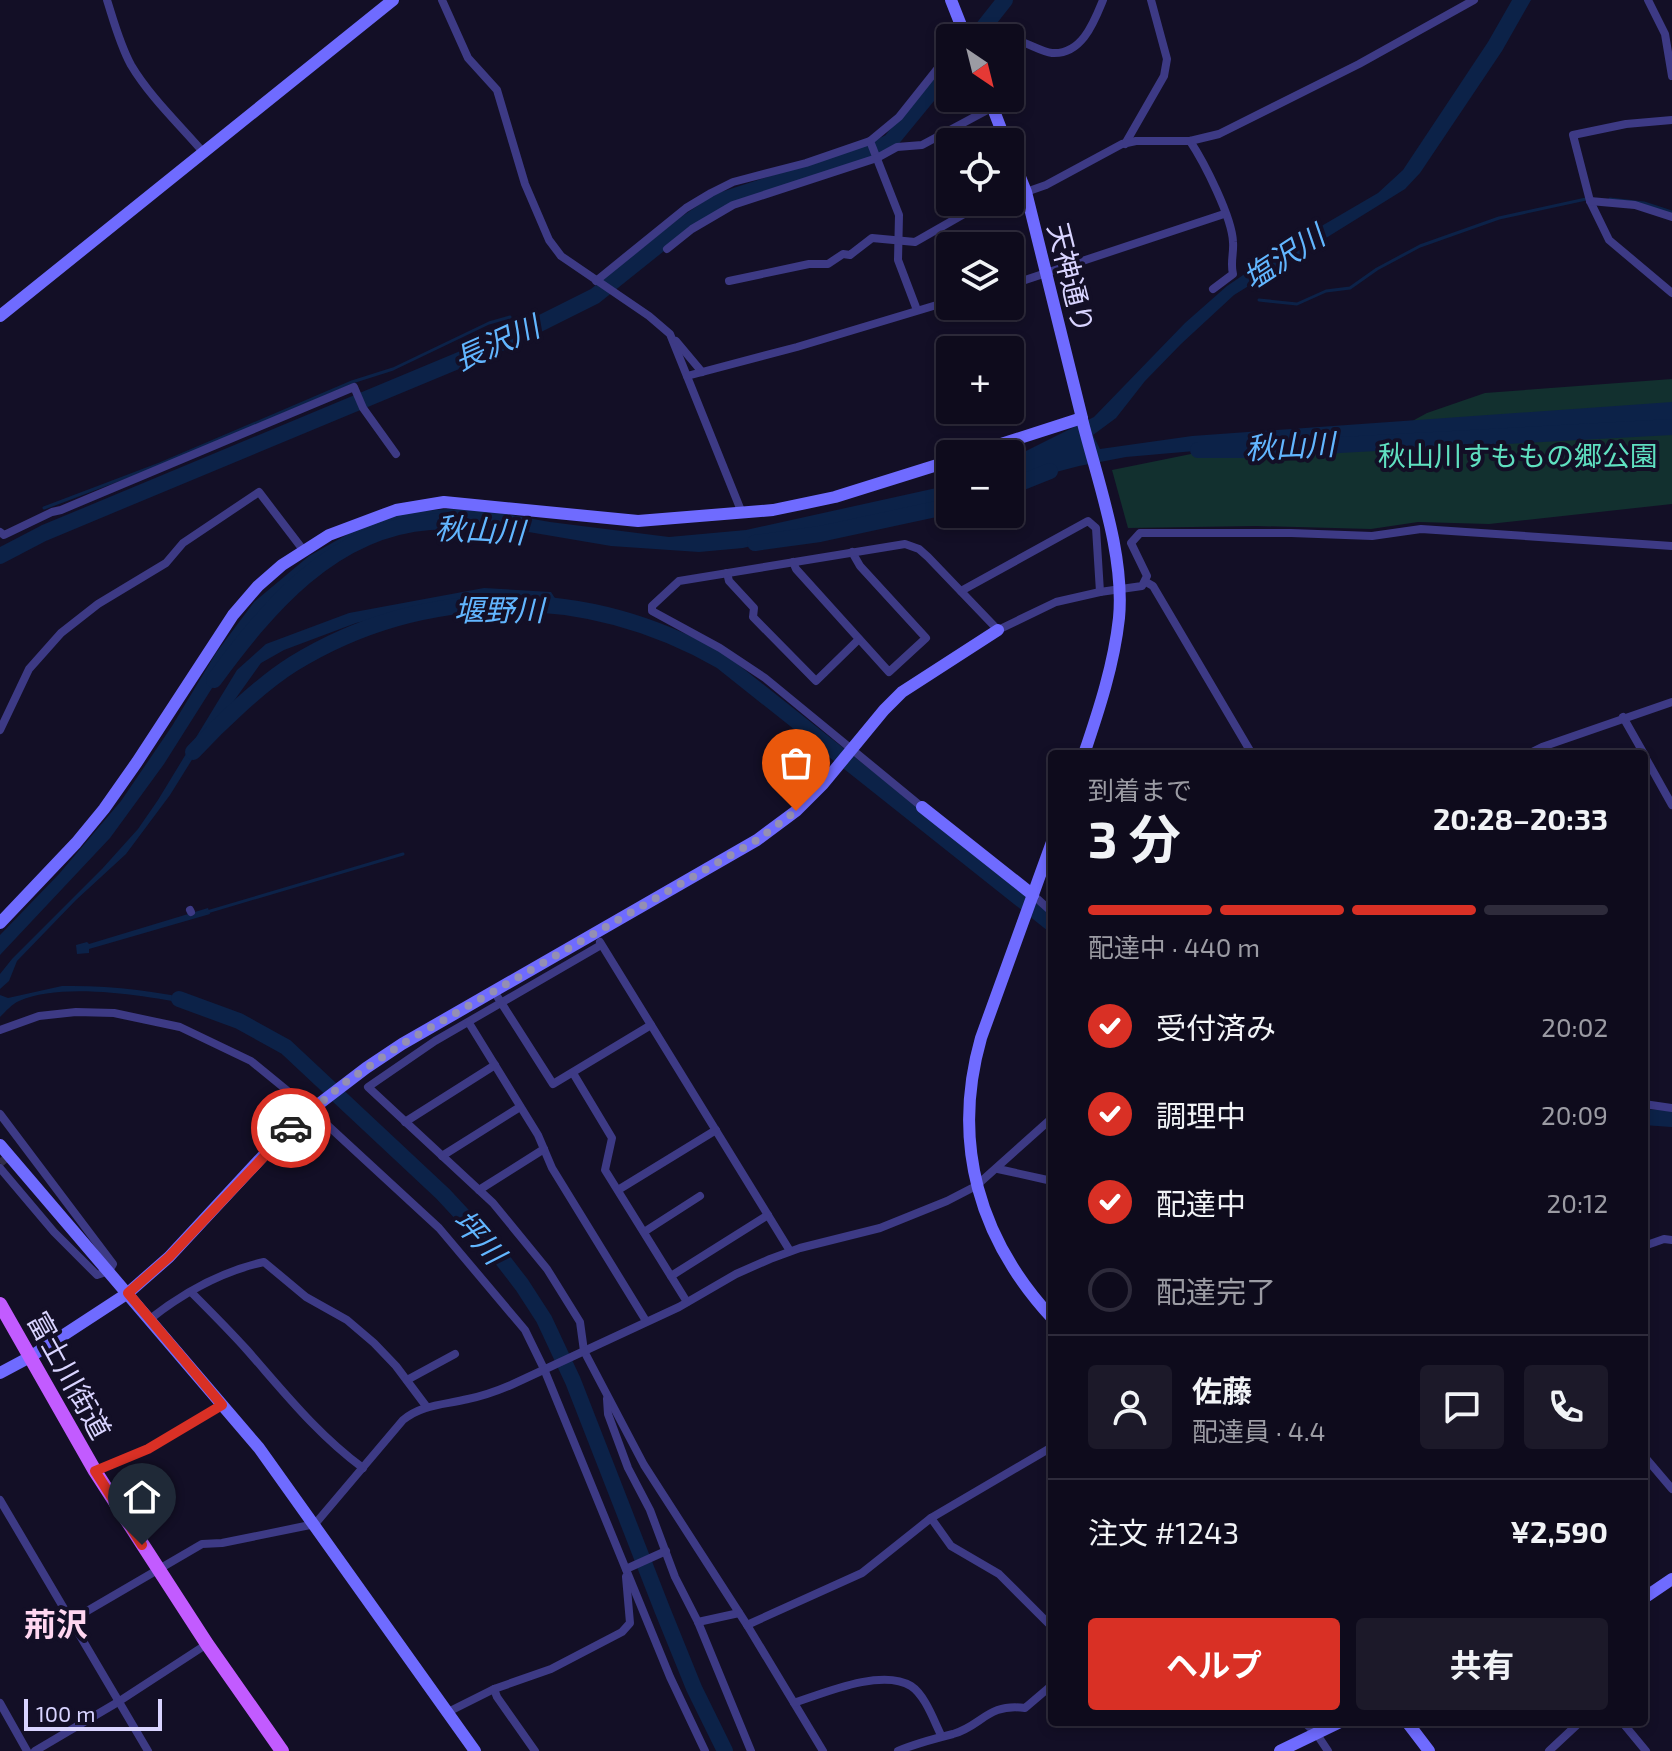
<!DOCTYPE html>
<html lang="ja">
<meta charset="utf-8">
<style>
:root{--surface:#0e0b1c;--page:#1c1929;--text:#f1f3f6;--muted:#9b9ba3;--line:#2e2b3b;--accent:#d93025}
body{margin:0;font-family:"Exo 2","Noto Sans JP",sans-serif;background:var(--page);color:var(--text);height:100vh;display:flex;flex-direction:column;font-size:30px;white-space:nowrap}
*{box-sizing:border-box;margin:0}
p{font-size:26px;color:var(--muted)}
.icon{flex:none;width:44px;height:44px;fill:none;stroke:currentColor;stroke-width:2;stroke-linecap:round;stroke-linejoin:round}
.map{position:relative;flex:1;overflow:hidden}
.sheet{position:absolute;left:1048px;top:750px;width:600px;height:976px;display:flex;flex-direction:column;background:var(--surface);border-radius:8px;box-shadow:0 4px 12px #0003,0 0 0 2px var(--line)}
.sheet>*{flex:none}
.needle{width:52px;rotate:145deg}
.buttons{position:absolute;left:936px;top:24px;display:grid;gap:16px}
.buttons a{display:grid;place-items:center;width:88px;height:88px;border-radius:8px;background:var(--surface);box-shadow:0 4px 12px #0003,0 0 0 2px var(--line);font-size:40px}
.scale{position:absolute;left:24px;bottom:20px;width:138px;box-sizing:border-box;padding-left:8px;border:4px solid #d9d4ff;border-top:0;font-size:22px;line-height:28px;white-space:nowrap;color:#d9d4ff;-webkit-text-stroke:6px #130f26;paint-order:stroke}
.pin{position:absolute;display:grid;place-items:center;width:68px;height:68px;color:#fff;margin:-82px -34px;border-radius:50% 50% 50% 0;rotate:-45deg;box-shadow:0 0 8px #0007}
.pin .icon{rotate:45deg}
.courier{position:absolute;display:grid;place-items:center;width:80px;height:80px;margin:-40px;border:6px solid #d93025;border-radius:50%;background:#fff;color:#222;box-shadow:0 2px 10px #0007}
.summary em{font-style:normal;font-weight:700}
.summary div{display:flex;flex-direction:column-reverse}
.summary{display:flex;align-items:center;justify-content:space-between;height:136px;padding:0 40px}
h1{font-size:52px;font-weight:700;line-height:60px}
.bar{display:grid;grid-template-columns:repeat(4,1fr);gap:12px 8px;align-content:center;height:96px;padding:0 40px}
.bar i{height:10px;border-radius:6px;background:var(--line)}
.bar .on{background:var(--accent)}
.bar p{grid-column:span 4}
.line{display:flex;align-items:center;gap:20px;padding:0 40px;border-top:2px solid var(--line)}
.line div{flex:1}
.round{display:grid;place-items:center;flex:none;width:84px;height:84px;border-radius:8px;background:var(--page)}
ol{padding:0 40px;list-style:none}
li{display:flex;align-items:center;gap:24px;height:88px}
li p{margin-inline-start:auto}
li .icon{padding:8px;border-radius:50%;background:var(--accent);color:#fff;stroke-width:4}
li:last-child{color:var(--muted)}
li i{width:44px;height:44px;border:4px solid var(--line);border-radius:50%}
.primary-button{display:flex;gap:16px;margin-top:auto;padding:16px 40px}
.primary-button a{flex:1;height:92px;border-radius:8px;background:var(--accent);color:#fff;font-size:32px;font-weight:700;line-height:92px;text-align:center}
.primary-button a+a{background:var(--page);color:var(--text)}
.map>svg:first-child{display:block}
</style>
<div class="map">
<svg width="1672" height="1751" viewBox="0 0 1672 1751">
<rect width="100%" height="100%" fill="#130f26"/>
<!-- green -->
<path fill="#12302f" d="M1672,379V504L1489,524L1418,522L1371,529L1256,526L1128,528L1112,470L1191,454L1365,447L1427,413L1485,393Z"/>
<!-- water -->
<g fill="#0c2248">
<path d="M1512,0H1531L1502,51L1420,173L1405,189L1234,295L1181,344L1145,381L1116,418L1093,435L1100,449L1192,436L1672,402V421L1285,443L1126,457L1079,466L1010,484V459L1094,417L1185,323L1227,286L1277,252L1378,193L1403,170L1488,42Z"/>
<path d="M950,485V499L743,548L699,552L611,546L451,519L398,523L359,539L314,564L257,617L164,764L110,838L0,955V935L59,874L121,801L172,726L216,653L254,602L309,556L355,530L394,514L446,509L483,510L550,522L669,537L746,530Z"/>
<path d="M484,588L551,592L558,603L497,600L456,602L395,614L356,623L284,650L261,663L193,758L170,795L126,854L76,900L17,961L9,981L0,989V974L12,959L102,869L138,829L158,800L237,670L266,644L349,613Z"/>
<path d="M208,908L210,914L89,949V953L77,954L76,945L87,942L89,944Z"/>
<path d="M62,986C110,985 155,991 201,1001L197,1006C151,996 63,981 19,1001C12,1004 6,1011 0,1017V995L8,998Z"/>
</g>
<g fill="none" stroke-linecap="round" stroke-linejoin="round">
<!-- stream -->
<g stroke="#0c2248" stroke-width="3">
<path d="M1610,199L1644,203L1672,212"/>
<path d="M1259,300L1297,304L1326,291L1350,288L1377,269L1420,246L1499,218L1586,199"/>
<path d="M44,508L160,464L352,382L393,369L489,323L510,317"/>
<path d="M207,912L403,854"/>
</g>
<!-- river -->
<g stroke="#0c2248" stroke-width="16">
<path d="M975,38L1005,0"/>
<path d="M1198,450H1249L1672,427"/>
<path d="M1010,487L1050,471"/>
<path d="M755,543L820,534L950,506"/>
<path d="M0,556L44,533L503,342L595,296L685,224L719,201L864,154L890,142L950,69"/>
<path d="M214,680C267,608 332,529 430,522C460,520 492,526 521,530"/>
<path d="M193,752C219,724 261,684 293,664C425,583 587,584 721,661L1052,924"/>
<path d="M179,999L239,1021L286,1047L443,1194L495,1250L522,1285L544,1319L573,1381L662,1609L694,1688L725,1751"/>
<path d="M1644,1117L1672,1119"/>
</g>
<!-- street-tunnel -->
<path stroke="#312d47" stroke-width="8" stroke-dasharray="8 4" stroke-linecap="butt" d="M0,1163L13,1153"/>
<!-- street -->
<g stroke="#3d3a85" stroke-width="8">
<path d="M107,0C114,22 120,45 131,65C150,97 179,124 203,152"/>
<path d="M442,0L468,58L497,90L525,184L549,240L561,256L649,316L670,334L742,513"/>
<path d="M1648,0L1665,34L1672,76"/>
<path d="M1010,46L1022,42C1031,45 1043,52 1052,53C1082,55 1094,22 1103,0"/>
<path d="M1672,120L1626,124L1573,135L1590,201L1609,240L1672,293"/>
<path d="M870,141L899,215L898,260L917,310"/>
<path d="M1190,141C1204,162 1232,217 1233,242C1234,253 1230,263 1233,274L1213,289"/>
<path d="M1125,144L1164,76L1167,59L1151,0"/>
<path d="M1010,188L1022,182"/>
<path d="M1026,192L1046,185L1122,144L1136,141H1190L1219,134L1359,64L1474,0"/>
<path d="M1590,201L1635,205L1672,217"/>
<path d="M667,249L692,229L733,205L877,158L897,147L922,145L993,107"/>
<path d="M596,281L686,208L711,193L733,182L806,163L870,141L899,117L950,53"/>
<path d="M729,281L809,264H828L843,254L850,255L872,238L915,242L985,202"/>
<path d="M1010,285L1224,214"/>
<path d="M676,341L702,372"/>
<path d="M687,376L797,347L950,301"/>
<path d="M0,532L4,535L52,512L61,510L354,387L363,408L396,454"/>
<path d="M793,562L796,569L889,672L926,638L860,566L852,552"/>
<path d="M727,573L729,581L754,608L753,617L816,681L859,639"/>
<path d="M1146,582L1153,586L1252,754"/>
<path d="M961,591L1088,521L1096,528L1100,592"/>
<path d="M1623,717L1644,754"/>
<path d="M0,730L29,669L61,633L98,604L166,563L183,543L259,492L304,551"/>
<path d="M1528,754L1542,747L1672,702"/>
<path d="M1644,755L1672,805"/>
<path d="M922,807L765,678L720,648L652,611V606L679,581L905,544L919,549L928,557L998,630L1056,602L1100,592L1142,586L1147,576L1131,543L1140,533H1291L1372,536L1421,529L1672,546"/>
<path d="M1033,895L1052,912"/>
<path d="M190,910L191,912"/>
<path d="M600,942L790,1251"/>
<path d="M601,945L435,1041L368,1087L493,1203L547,1269L580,1322L584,1351L644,1465L747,1625L823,1751"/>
<path d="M495,993L553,1084L651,1025"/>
<path d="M469,1023L538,1135L552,1168L646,1321"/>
<path d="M0,1030L39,1016L76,1012L114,1013L180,1027L251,1061L311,1110L439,1228L525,1330L544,1369L670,1677L705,1751"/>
<path d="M573,1073L612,1138L605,1170L687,1302"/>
<path d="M1644,1104L1672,1108"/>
<path d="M0,1114L113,1264L109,1271L97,1275L54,1232L0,1168"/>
<path d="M405,1122L495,1065"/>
<path d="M442,1156L520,1107"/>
<path d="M998,1169L1052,1181"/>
<path d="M479,1190L544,1149"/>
<path d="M618,1190L716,1130"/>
<path d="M644,1232L700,1196"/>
<path d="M1644,1246L1664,1239L1672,1240"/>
<path d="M671,1276L768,1215"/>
<path d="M191,1292C210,1311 229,1330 247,1350C284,1392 317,1434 363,1468"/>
<path d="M150,1319C183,1293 223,1271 264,1262L306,1297L347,1320L374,1343L396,1366L426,1406"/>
<path d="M407,1380L455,1354"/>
<path d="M607,1399L608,1414L628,1468L650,1510L675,1577L698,1622L751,1751"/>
<path d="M1644,1456L1672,1489"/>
<path d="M95,1471L148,1449L222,1405"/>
<path d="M0,1500L148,1751"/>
<path d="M931,1518L951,1546L999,1574L1052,1627"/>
<path d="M626,1569L666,1551"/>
<path d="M70,1621L202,1544L222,1543L315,1524L403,1420C423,1404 444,1405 468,1399C483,1396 497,1391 511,1385L679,1307L736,1274L770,1259L800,1248L880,1228L947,1201L976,1186L1052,1118"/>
<path d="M698,1622L739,1613"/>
<path d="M747,1625L862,1573L931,1518L1052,1447"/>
<path d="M494,1689L497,1697L535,1751"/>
<path d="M0,1703L27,1751"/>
<path d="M794,1703C824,1693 882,1668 911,1686C925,1695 934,1721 941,1735"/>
<path d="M448,1712L494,1689L551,1669L622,1632L630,1623L626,1577"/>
<path d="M1304,1722L1316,1733L1328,1751"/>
<path d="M1622,1722L1646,1751"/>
<path d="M35,1751L118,1702L207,1644"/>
<path d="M898,1751C917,1743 933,1739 953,1734C982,1726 987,1703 1025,1708L1052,1685"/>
<path d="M1549,1751L1580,1722"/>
</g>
<!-- secondary -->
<g stroke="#6f6bff" stroke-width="12">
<path d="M951,0L966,38"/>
<path d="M989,98L1006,142"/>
<path d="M0,316L393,0"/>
<path d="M1082,419C1097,480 1125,554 1119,618C1114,664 1099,710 1084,754"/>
<path d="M970,454L1082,418L1026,192L1010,152"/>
<path d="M922,807L1033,895"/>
<path d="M1052,842L981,1038C951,1143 979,1239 1052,1318"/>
<path d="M0,923L76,843L104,809L137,762L233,615L258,586L282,565L329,535L396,510L444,502L638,521L773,510L835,497L950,461"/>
<path d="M0,1145L259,1448L475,1751"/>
<path d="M0,1373L30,1357L128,1293L169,1257L275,1143L311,1110L366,1068L402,1044L757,840L796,811L823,784L884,710L902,692L998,630"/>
<path d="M1644,1598L1672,1579"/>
<path d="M1407,1722L1429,1751"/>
<path d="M1280,1751L1340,1722"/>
</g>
<!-- primary -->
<path stroke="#c25bff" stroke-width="14" d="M0,1304L95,1471L207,1644L282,1751"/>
</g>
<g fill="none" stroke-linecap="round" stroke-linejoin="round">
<!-- done -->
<path stroke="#948fb3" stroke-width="8" stroke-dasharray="0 14.4" d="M291,1128L343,1084L402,1044L757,840L796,811"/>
<!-- route -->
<path stroke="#d93025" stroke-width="10" d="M142,1545L95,1471L148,1449L222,1405L128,1293L169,1257L291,1128"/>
</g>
<g text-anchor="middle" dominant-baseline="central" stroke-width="8" stroke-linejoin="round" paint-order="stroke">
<!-- street labels -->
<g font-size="28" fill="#d9d4ff" stroke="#130f26">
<text transform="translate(1072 278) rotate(76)">天神通り</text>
<text transform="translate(70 1375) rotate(61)">富士川街道</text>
</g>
<!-- park labels -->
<g font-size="28" fill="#5fe0c0" stroke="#130f26">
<text x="1518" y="455">秋山川すももの郷公園</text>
</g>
<!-- water labels -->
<g font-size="30" font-style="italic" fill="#62b6ff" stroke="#130f26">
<text transform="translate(1283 256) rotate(-33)">塩沢川</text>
<text transform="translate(496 342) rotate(-24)">長沢川</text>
<text transform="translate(1290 445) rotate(-3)">秋山川</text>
<text transform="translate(480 529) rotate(3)">秋山川</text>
<text x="499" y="609">堰野川</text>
<text transform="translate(480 1236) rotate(49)">坪川</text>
</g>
<!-- quarter labels -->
<g font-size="32" font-weight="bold" fill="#ffd6f0" stroke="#130f26">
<text x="56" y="1623">荊沢</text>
</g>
</g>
</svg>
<div class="buttons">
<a><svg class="needle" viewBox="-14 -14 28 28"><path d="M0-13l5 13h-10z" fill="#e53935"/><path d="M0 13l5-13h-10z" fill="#9b9ba3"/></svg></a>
<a><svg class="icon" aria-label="locate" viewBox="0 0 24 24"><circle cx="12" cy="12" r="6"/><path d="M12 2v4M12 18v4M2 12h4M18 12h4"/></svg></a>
<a><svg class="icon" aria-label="layers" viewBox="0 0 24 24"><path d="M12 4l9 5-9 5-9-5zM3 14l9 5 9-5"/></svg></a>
<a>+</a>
<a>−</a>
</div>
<div class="scale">100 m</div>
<div class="pin" style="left:796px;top:811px;background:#ea580c"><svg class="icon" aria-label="bag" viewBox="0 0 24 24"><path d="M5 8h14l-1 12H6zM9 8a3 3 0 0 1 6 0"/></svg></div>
<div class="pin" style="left:142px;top:1545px;background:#1f2937"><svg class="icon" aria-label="home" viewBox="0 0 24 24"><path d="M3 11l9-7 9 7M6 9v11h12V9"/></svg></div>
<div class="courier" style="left:291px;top:1128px"><svg class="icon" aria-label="car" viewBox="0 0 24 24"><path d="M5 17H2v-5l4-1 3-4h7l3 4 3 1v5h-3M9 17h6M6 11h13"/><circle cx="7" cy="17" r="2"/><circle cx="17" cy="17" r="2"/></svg></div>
<section class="sheet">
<div class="summary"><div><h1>3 分</h1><p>到着まで</p></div><em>20:28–20:33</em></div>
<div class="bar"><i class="on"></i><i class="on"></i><i class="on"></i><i></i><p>配達中 · 440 m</p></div>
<ol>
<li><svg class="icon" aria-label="check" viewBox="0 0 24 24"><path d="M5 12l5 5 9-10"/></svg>受付済み<p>20:02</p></li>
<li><svg class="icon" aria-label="check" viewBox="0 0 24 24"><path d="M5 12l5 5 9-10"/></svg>調理中<p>20:09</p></li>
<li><svg class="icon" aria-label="check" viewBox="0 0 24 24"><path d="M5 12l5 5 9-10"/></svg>配達中<p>20:12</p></li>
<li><i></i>配達完了</li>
</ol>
<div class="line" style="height:144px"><a class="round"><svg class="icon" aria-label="person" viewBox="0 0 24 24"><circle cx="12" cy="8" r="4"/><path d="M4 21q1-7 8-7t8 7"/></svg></a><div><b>佐藤</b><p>配達員 · 4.4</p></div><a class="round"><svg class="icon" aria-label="chat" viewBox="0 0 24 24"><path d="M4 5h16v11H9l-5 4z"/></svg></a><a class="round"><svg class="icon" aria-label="phone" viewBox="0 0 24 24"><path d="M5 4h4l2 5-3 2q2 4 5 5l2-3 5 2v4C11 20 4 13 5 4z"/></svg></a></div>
<div class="line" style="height:104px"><div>注文 #1243</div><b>¥2,590</b></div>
<div class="primary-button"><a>ヘルプ</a><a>共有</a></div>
</section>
</div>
